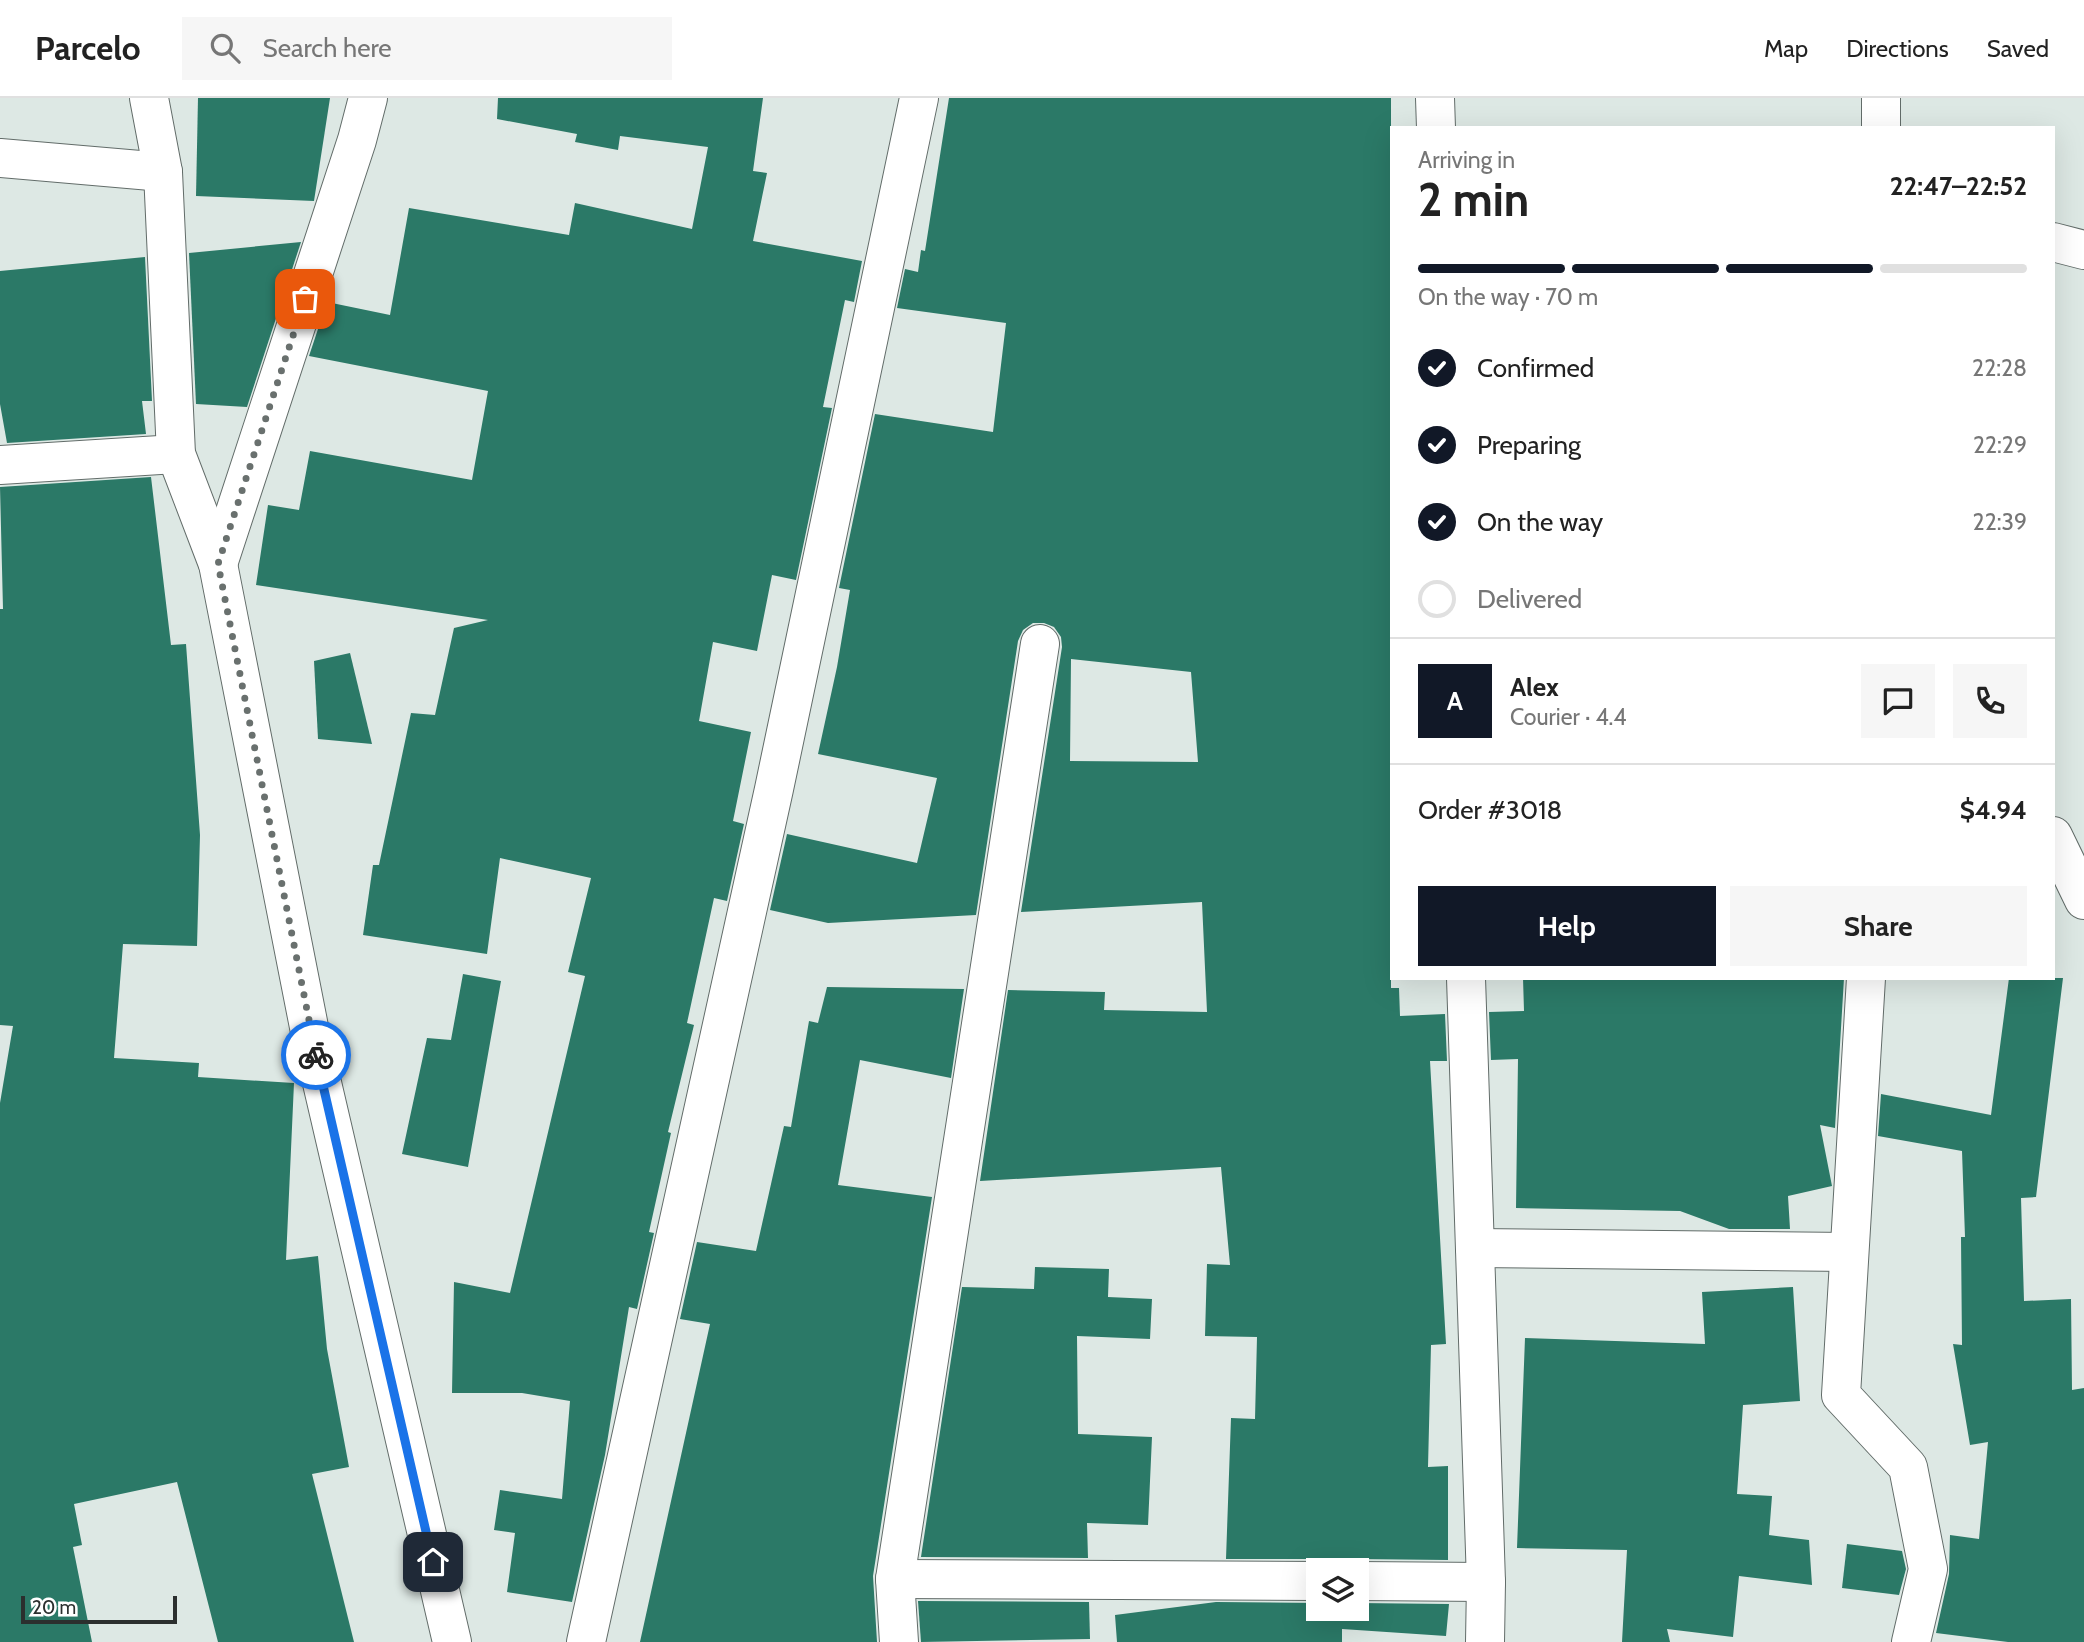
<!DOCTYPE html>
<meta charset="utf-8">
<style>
:root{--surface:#fff;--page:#f6f6f6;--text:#222;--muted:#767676;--line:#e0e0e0;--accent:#111827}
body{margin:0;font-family:Cabin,sans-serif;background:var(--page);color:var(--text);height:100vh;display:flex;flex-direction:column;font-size:26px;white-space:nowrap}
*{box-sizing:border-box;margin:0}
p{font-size:23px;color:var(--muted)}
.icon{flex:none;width:38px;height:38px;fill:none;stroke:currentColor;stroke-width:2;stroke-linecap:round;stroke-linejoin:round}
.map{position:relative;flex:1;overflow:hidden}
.panel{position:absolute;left:1390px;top:28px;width:665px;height:854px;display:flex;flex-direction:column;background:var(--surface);border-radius:0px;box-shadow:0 7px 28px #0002}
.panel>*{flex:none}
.tools{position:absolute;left:1306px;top:1460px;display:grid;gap:14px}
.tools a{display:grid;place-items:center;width:63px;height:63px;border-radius:0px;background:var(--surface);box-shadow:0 7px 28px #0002;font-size:35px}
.scale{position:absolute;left:21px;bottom:18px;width:156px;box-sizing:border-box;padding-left:7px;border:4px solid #2b2f2e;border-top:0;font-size:19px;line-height:24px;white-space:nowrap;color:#2b2f2e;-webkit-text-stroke:5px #fff;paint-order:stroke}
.pin{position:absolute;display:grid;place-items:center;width:60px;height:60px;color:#fff;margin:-30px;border-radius:14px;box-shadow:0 4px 10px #0006}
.courier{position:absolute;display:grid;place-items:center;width:70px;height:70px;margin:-35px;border:5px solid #1a73e8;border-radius:50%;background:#fff;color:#222;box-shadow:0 2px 9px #0007}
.headline em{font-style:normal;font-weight:800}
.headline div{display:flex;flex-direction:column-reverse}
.headline{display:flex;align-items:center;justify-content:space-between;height:119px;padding:0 28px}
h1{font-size:46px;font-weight:800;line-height:52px}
.bar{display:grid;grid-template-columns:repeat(4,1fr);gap:10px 7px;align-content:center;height:84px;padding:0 28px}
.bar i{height:9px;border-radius:5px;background:var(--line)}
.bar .selected{background:var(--accent)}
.bar p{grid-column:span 4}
.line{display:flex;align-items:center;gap:18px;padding:0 28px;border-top:2px solid var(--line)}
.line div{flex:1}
.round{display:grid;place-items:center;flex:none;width:74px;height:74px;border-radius:0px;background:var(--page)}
ol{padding:0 28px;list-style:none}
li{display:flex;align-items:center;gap:21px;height:77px}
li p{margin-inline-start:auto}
li .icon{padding:7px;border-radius:50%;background:var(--accent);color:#fff;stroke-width:4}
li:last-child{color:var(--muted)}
li i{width:38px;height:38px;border:4px solid var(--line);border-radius:50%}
.cta{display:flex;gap:14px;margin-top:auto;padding:14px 28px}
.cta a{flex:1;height:80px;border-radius:0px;background:var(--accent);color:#fff;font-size:28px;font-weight:800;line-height:80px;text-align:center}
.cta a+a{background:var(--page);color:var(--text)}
header{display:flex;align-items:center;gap:42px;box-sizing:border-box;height:98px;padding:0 35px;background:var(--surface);border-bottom:2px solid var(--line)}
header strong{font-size:33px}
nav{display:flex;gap:38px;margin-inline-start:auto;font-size:24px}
.search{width:490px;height:63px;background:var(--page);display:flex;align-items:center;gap:18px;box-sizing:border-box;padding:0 24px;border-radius:0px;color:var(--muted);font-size:26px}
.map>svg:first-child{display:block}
</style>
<header>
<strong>Parcelo</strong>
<div class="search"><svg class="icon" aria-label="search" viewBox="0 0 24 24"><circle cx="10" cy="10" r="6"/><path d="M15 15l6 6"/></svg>Search here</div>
<nav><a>Map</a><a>Directions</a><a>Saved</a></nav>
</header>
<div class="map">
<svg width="2084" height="1544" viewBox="0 0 2084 1544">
<rect width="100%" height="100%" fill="#dde8e4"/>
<!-- building -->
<g fill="#2b7967" fill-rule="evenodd">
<path d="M198,0H330L314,103L196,98Z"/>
<path d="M498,0H763L753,73L767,75L753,143L862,163L854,204L845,202L823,309L832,310L796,482L772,477L757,553L713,544L699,623L751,634L733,723L744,726L727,803L714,800L687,925L694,927L668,1034L671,1035L649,1134L654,1135L637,1211L629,1209L605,1357L572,1504L507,1494L515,1435L494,1432L500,1392L562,1401L570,1303L522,1295H452L454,1184L510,1195L585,878L568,874L591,780L500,760L487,856L363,837L373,767H379L411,615L435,617L454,530L488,522L256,487L268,407L299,412L310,353L472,382L488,293L309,258L327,204L390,217L409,110L569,137L575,105L692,131L708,49L620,38L618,52L575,44L577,36L497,21Z"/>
<path d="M949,0H1391V890H1399L1400,918L1445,916L1447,963H1430L1446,1246L1431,1247L1428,1369L1448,1368V1462L1356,1461L1346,1464L1337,1472L1328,1464L1318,1461H1226L1231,1320L1255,1321L1257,1239L1205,1238L1207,1166L1230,1167L1221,1069L980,1083L1008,892L1105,894L1104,912L1207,914L1202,804L1021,814L1062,549L1061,539L1054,529L1044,525H1033L1023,532L1018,543L976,817L828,825L770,812L787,736L917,765L937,680L818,656L837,569L850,492L839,490L875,316L993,334L1006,225L897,210L905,171L918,174L921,152L925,153ZM1071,561L1191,574L1198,664L1070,663Z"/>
<path d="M301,144L247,309L196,306L189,155Z"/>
<path d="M145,159L152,303H142L146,336L7,345L0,306V173Z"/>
<path d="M151,379L171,547L186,546L200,737L197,848L123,846L114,960L199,965L198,979L294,985L286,1162L318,1158L327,1251L349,1369L312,1376L354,1544H218L177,1384L74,1406L82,1447L73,1449L92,1544H0V1005L13,928L0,927V511H3L0,389Z"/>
<path d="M350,555L372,646L318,641L314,563Z"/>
<path d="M463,876L501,883L468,1069L402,1056L427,940L451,942Z"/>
<path d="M1523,880H1844L1835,1030L1820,1027L1832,1088L1788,1098L1790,1131H1729L1680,1113L1516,1110L1518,961L1491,962L1489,914L1524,913Z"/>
<path d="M2009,880H2063L2036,1099L2021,1100L2024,1203L2071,1201L2072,1292L2084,1290V1544H2008L1936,1535L1949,1476L1950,1437L1979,1441L1988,1344L1970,1347L1953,1246L1962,1247L1961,1139H1965L1962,1053L1878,1038L1881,996L1991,1017Z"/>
<path d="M827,889L964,891L951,980L860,962L838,1087L932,1099L873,1478L877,1544H640L710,1226L680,1221L697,1144L756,1153L784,1028L791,1029L809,923L818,925Z"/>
<path d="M1035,1169L1109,1171L1108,1199L1152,1201L1150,1241L1077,1238L1078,1336L1152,1339L1148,1427L1087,1425L1088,1460L921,1459L962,1189L1034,1191Z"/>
<path d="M1793,1189L1800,1303L1743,1307L1737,1396L1772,1398L1769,1437L1809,1442L1812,1487L1739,1478L1733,1539L1667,1531L1670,1544H1622L1627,1452L1517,1450L1525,1240L1705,1246L1702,1194Z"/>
<path d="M1847,1446L1902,1453L1906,1471L1899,1497L1842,1490Z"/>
<path d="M918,1503L1089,1504L1090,1541L921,1544Z"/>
<path d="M1216,1504L1318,1505V1510H1356V1505L1449,1506L1446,1538L1342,1531V1544H1117L1115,1517Z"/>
</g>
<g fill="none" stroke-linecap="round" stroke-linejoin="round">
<defs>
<g id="minor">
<path d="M149,0L163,74L176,356L218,466L309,929L452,1544"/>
<path d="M1435,0L1436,30"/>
<path d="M1881,30V0"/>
<path d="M0,60L163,74"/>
<path d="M2053,144L2084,152"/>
<path d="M0,367L176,356"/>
<path d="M218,466L357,42L368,0"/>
<path d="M2053,738L2084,802"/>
<path d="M1466,880L1486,1484L1485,1544"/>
<path d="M1866,880L1841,1297L1908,1369L1928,1471L1911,1544"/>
<path d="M1475,1150L1849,1154"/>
<path d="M895,1481L1318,1483"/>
<path d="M1356,1483L1486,1484"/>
<path d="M586,1544L774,691L919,0"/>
<path d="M899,1544L895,1481L1040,546"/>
</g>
</defs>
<!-- minor casing -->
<use href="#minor" stroke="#626c69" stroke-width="40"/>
<!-- minor -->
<use href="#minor" stroke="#fff" stroke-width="38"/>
</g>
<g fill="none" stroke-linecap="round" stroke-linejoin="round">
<!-- done -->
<path stroke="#69706e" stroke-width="7" stroke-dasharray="0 12.6" d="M305,201L218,466L316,957"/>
<!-- route -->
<path stroke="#1a73e8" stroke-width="9" d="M316,957L433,1464"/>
</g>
</svg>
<div class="tools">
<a><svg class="icon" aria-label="layers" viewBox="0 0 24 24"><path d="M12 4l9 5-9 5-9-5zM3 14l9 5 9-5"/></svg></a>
</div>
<div class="scale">20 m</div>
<div class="pin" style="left:305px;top:201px;background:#ea580c"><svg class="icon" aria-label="bag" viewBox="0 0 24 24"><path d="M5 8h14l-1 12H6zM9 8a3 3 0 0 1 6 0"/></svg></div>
<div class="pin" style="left:433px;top:1464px;background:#1f2937"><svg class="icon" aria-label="home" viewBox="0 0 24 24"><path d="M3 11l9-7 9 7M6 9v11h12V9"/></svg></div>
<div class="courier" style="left:316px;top:957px"><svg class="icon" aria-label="bike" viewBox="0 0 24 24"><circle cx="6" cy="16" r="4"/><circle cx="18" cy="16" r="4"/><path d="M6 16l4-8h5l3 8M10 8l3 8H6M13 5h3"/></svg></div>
<section class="panel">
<div class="headline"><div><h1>2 min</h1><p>Arriving in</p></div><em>22:47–22:52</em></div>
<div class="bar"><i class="selected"></i><i class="selected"></i><i class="selected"></i><i></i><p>On the way · 70 m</p></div>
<ol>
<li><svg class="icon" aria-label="check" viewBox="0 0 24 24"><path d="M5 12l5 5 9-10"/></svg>Confirmed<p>22:28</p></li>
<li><svg class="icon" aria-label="check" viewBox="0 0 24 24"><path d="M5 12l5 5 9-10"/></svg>Preparing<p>22:29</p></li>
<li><svg class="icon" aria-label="check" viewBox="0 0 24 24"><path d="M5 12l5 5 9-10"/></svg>On the way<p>22:39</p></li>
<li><i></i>Delivered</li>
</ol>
<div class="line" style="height:126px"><b class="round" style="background:var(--accent);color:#fff">A</b><div><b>Alex</b><p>Courier · 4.4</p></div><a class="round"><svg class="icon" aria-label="chat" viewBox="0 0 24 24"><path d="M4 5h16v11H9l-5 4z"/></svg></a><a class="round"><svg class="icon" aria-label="phone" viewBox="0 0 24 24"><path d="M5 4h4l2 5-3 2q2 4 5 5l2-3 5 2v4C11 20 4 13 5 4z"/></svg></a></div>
<div class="line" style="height:91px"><div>Order #3018</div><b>$4.94</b></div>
<div class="cta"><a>Help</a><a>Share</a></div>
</section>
</div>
